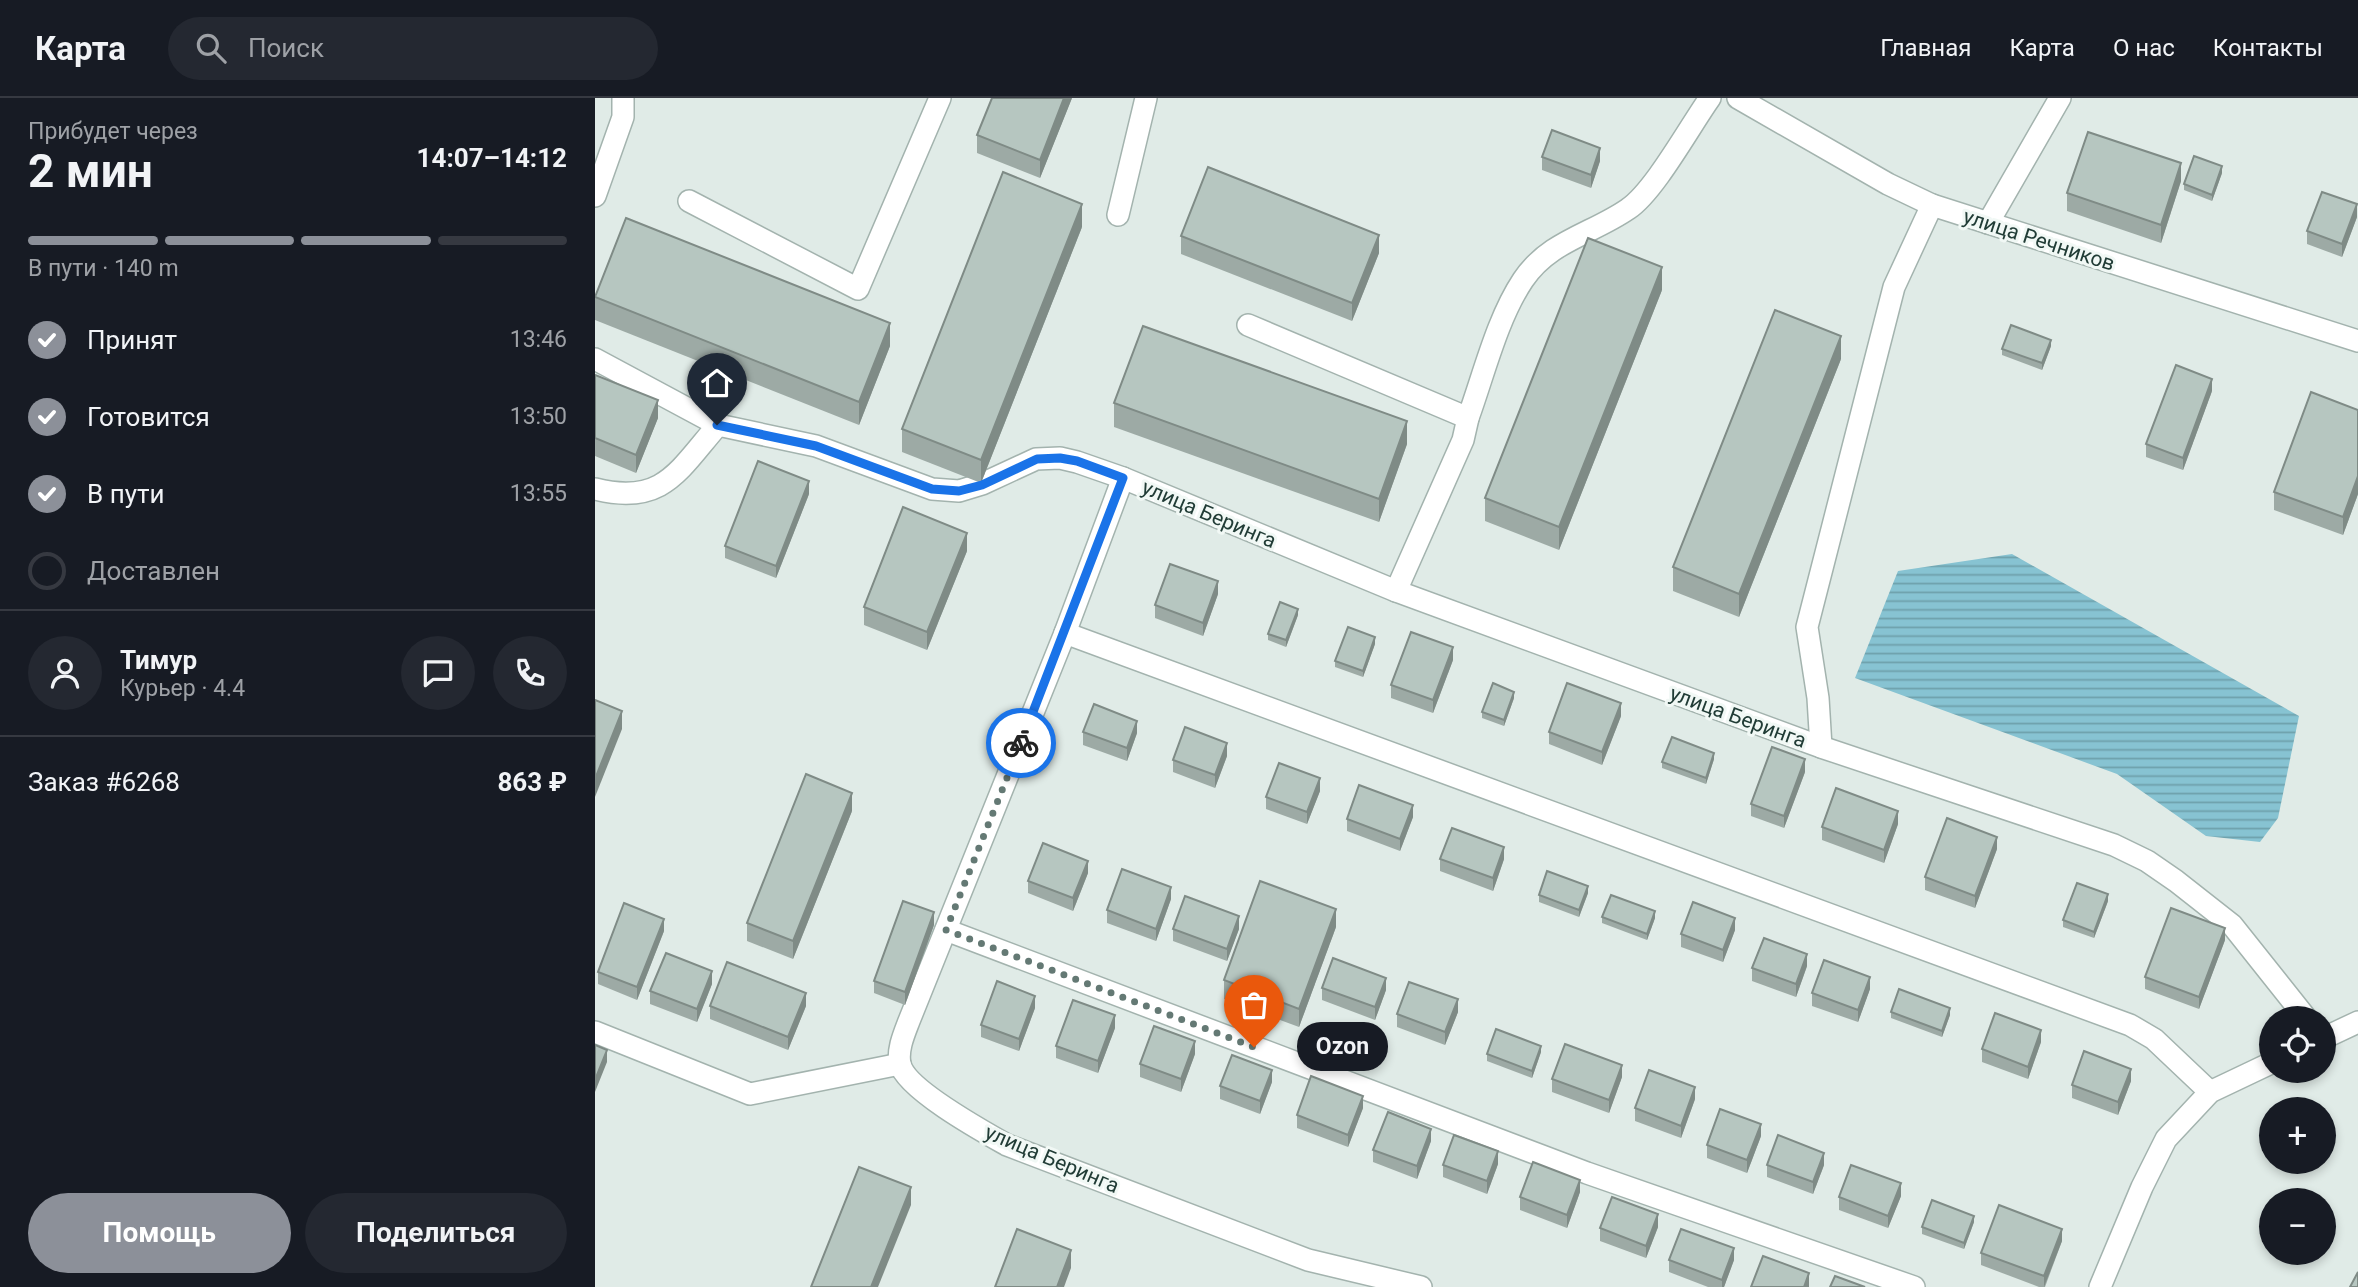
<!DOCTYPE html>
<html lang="ru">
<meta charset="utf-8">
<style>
:root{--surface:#171b24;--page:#242831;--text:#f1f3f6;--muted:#9ea1a6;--line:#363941;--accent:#8c9099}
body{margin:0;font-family:Roboto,sans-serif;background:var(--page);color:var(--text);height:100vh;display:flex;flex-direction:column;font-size:26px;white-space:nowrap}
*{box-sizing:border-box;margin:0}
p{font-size:23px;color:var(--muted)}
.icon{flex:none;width:38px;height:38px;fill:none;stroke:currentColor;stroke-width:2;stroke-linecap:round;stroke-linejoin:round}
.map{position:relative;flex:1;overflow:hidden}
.details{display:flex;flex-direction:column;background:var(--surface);width:595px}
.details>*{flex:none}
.tools{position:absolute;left:1664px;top:908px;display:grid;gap:14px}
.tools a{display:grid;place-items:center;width:77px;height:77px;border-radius:50%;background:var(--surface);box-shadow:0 4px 10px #0003;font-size:35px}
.pin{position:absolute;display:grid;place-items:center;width:60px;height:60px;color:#fff;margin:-72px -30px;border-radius:50% 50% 50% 0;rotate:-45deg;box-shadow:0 0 7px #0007}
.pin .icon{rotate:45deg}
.courier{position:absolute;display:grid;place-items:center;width:70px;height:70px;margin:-35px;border:5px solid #1a73e8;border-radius:50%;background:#fff;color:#222;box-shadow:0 2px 9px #0007}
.bubble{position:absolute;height:49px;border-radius:24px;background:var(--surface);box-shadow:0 4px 10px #0003;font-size:23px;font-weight:700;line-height:49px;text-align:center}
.head em{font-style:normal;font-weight:700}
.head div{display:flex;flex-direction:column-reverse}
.head{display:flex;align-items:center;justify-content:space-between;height:119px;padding:0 28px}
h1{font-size:46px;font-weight:700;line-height:52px}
.bar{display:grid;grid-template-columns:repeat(4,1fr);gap:10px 7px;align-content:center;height:84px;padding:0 28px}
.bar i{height:9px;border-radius:5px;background:var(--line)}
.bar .active{background:var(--accent)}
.bar p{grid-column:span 4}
.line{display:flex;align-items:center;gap:18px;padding:0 28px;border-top:2px solid var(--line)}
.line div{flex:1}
.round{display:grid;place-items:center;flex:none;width:74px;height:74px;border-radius:37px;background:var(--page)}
ol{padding:0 28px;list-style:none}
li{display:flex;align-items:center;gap:21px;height:77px}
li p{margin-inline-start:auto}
li .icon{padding:7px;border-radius:50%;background:var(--accent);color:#fff;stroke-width:4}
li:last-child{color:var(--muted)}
li i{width:38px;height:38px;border:4px solid var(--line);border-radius:50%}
.primary-button{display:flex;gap:14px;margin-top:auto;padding:14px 28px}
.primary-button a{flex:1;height:80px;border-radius:42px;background:var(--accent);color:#fff;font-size:28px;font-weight:700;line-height:80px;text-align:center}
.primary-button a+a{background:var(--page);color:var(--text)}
header{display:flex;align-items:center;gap:42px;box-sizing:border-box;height:98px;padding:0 35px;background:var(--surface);border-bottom:2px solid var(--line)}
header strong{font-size:33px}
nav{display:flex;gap:38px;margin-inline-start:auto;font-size:24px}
.search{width:490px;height:63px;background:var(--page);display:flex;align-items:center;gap:18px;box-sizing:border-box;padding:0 24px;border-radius:38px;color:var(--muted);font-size:26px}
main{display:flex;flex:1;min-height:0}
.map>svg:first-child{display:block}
</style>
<header>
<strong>Карта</strong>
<div class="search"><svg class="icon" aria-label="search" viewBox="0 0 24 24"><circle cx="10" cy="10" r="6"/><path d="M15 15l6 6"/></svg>Поиск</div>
<nav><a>Главная</a><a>Карта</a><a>О нас</a><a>Контакты</a></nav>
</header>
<main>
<section class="details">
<div class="head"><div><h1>2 мин</h1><p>Прибудет через</p></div><em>14:07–14:12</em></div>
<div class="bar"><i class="active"></i><i class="active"></i><i class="active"></i><i></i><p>В пути · 140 m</p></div>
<ol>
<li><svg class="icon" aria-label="check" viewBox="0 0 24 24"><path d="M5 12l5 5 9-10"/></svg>Принят<p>13:46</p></li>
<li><svg class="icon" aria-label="check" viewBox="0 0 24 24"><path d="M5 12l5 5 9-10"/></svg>Готовится<p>13:50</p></li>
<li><svg class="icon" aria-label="check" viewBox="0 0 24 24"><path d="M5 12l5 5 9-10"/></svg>В пути<p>13:55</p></li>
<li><i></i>Доставлен</li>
</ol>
<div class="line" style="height:126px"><a class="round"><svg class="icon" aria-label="person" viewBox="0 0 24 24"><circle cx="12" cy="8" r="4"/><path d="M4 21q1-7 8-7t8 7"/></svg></a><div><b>Тимур</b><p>Курьер · 4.4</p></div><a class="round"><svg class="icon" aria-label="chat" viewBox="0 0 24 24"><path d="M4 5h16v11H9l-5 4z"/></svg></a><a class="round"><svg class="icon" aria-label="phone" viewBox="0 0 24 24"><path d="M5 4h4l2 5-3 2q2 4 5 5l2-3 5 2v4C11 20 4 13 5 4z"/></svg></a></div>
<div class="line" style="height:91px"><div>Заказ #6268</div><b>863 ₽</b></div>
<div class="primary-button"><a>Помощь</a><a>Поделиться</a></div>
</section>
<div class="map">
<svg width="1763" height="1189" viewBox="0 0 1763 1189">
<defs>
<pattern id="water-rules" width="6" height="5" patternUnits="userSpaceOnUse" patternTransform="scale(1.75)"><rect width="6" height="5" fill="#87c3d2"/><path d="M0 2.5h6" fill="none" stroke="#6ea0ab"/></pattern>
</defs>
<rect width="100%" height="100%" fill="#e0ebe7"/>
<!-- water -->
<path fill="url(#water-rules)" d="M1417,456L1704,618L1683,720L1665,744L1611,738L1522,676L1260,580L1303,473Z"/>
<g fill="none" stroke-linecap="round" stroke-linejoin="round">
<defs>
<g id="service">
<path d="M0,98L28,19V0"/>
<path d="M94,103L263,191L345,0"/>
<path d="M523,117L551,0"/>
<path d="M1393,125L1465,0"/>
<path d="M653,227L873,320C889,276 902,221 928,182C954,143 997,136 1033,111C1059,94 1095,28 1115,0"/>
<path d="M0,261L123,327"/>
<path d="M801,493L868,342L873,320"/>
<path d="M470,535L1535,927L1559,941L1615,994"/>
<path d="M1226,649L1223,600L1212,529L1299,189L1337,107"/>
<path d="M351,832L992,1075L1319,1189"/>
<path d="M0,934L155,996L305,966"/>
</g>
<g id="minor">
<path d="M1143,0L1293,86L1337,107L1763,243"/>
<path d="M0,391C68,408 83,373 123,327L221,348L337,391L364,393L387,386L441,361L465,360L482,364L528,380"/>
<path d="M826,1189L713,1162L412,1047C389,1034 311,991 305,966C302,952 309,936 314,923L470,535L528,380L801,493L1226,649L1519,747L1552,763L1581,783L1637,827L1711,920"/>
</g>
<g id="tertiary">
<path d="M1729,940L1763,924"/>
<path d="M1505,1189L1547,1089L1571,1041L1615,994L1676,965"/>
</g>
</defs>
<!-- service casing -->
<use href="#service" stroke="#a3b3ae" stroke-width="24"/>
<!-- minor casing -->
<use href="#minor" stroke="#a3b3ae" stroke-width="24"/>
<!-- tertiary casing -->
<use href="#tertiary" stroke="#a3b3ae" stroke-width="24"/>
<!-- service -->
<use href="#service" stroke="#fff" stroke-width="21"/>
<!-- minor -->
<use href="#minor" stroke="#fff" stroke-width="21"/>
<!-- tertiary -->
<use href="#tertiary" stroke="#fff" stroke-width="21"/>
</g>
<!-- wall -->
<g fill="#9daaa5">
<path d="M477,0L445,80L382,55V37Z"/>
<path d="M947,59L1005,63L996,90L947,72Z"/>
<path d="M1627,75L1617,103L1589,92V86Z"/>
<path d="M1586,83L1566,145L1472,113V95Z"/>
<path d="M1762,119L1747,159L1712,146V133Z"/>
<path d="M487,129L386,385L307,354V331Z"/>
<path d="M586,138L784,155L757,223L586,156Z"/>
<path d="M1067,192L964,452L890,423V400Z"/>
<path d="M0,198L295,248L264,327L0,222Z"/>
<path d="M1456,248L1447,272L1407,257V251Z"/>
<path d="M1246,261L1144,519L1078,493V469Z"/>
<path d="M0,277L63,320L41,375L0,358Z"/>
<path d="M1617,293L1588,372L1551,359V346Z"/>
<path d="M519,305L812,346L784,424L519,329Z"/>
<path d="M1763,312V396L1748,437L1679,412V394Z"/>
<path d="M214,396L181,480L130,460V448Z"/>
<path d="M372,453L332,552L269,527V509Z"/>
<path d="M623,496L608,538L560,520V507Z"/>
<path d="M703,517L691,549L673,542V536Z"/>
<path d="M780,546L768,579L740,569V563Z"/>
<path d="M858,562L838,615L796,600V587Z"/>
<path d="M919,600L909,628L887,620V614Z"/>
<path d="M1026,618L1007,667L954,646V634Z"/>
<path d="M488,634L542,635L532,663L488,647Z"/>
<path d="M632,658L620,690L578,674V662Z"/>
<path d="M1119,661L1111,686L1067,670V664Z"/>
<path d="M1210,674L1189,730L1156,718V706Z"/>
<path d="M725,693L712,726L671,711V699Z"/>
<path d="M257,713L198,861L152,843V825Z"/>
<path d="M818,719L805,753L752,733V721Z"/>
<path d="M1303,726L1289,765L1227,742V729Z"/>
<path d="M1402,751L1380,810L1330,792V779Z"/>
<path d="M845,761H909L898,793L845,773Z"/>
<path d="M493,775L478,813L433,795V783Z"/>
<path d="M993,795L984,819L944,804V797Z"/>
<path d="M576,801L561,843L512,825V812Z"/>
<path d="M1513,803L1499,840L1468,829V822Z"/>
<path d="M1007,819L1060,820L1052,842L1007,825Z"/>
<path d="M339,827L310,907L279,895V883Z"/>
<path d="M741,829L704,929L629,901V882Z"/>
<path d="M578,831H644L632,863L578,843Z"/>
<path d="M1140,832L1128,864L1086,849V836Z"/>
<path d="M69,833L42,902L3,886V874Z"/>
<path d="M1630,842L1604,911L1550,891V879Z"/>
<path d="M1212,868L1201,899L1157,883V870Z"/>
<path d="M117,886L102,924L55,906V893Z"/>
<path d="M727,890L791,892L780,922L727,902Z"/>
<path d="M1275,891L1263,924L1217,908V895Z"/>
<path d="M115,908H211L193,952L115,921Z"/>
<path d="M440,910L424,953L386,939V927Z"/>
<path d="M863,914L850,947L802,929V916Z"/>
<path d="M1296,914L1355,917L1347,939L1296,920Z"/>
<path d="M520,930L503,975L461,960V948Z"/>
<path d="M1446,944L1433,981L1387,964V951Z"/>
<path d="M946,954L937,980L892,963V956Z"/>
<path d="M600,956L586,994L545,979V966Z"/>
<path d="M1027,979L1014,1015L957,994V981Z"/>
<path d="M1536,983L1523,1017L1477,1000V987Z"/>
<path d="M677,984L665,1016L625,1001V988Z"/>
<path d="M1100,1001L1086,1040L1040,1023V1010Z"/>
<path d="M768,1010L753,1049L702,1030V1017Z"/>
<path d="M1166,1038L1152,1075L1112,1060V1047Z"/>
<path d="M836,1043L822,1081L778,1064V1052Z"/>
<path d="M903,1066L892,1096L848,1079V1067Z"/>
<path d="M1172,1067H1229L1218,1096L1172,1079Z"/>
<path d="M985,1094L972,1130L925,1112V1099Z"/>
<path d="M1306,1098L1293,1130L1244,1112V1099Z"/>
<path d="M1379,1124L1369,1151L1327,1136V1129Z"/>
<path d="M1063,1129L1051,1160L1005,1143V1130Z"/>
<path d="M1467,1143L1450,1189H1444L1386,1167V1155Z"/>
<path d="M1074,1162H1139L1129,1189H1113L1074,1174Z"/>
</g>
<!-- shaded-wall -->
<g fill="#7f8b86">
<path d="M469,0H477L445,80V62Z"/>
<path d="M1005,50V63L996,90V77Z"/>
<path d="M1586,65V83L1566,145V127Z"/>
<path d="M1627,68V75L1617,103V97Z"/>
<path d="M487,106V129L386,385V362Z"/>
<path d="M1762,106V119L1747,159V146Z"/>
<path d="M784,137V155L757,223V205Z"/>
<path d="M1067,169V192L964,452V429Z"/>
<path d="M295,225V248L264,327V304Z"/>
<path d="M1246,238V261L1144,519V496Z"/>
<path d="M1456,242V248L1447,272V265Z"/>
<path d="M1617,281V293L1588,372V360Z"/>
<path d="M63,302V320L41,375V357Z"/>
<path d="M812,323V346L784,424V401Z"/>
<path d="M1763,378V396L1748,437V419Z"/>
<path d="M214,383V396L181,480V468Z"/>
<path d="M372,435V453L332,552V534Z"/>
<path d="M623,483V496L608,538V525Z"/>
<path d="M703,511V517L691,549V542Z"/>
<path d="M780,539V546L768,579V573Z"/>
<path d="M858,549V562L838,615V602Z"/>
<path d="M919,594V600L909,628V622Z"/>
<path d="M1026,605V618L1007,667V654Z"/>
<path d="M27,613V631L0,699V681Z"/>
<path d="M542,623V635L532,663V650Z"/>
<path d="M632,645V658L620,690V677Z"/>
<path d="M1119,655V661L1111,686V680Z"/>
<path d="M1210,661V674L1189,730V718Z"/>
<path d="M725,680V693L712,726V714Z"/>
<path d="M257,695V713L198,861V843Z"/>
<path d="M818,707V719L805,753V741Z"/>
<path d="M1303,713V726L1289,765V752Z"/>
<path d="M1402,739V751L1380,810V798Z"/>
<path d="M909,749V761L898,793V780Z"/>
<path d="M493,763V775L478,813V800Z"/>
<path d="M993,788V795L984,819V812Z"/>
<path d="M576,789V801L561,843V831Z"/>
<path d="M1513,796V803L1499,840V834Z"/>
<path d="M741,811V829L704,929V911Z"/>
<path d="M1060,813V820L1052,842V836Z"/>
<path d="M339,814V827L310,907V894Z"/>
<path d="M644,818V831L632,863V851Z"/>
<path d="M1140,820V832L1128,864V852Z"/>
<path d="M69,821V833L42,902V889Z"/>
<path d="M1630,830V842L1604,911V899Z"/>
<path d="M1212,856V868L1201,899V886Z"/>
<path d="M117,873V886L102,924V911Z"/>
<path d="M1275,879V891L1263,924V912Z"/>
<path d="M791,880V892L780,922V909Z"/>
<path d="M211,895V908L193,952V939Z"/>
<path d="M440,898V910L424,953V941Z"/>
<path d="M863,901V914L850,947V934Z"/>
<path d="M1355,910V917L1347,939V933Z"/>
<path d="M520,917V930L503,975V963Z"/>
<path d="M1446,932V944L1433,981V969Z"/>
<path d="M600,943V956L586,994V981Z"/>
<path d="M946,948V954L937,980V973Z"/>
<path d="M12,952V964L0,994V982Z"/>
<path d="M1027,967V979L1014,1015V1002Z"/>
<path d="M1536,971V983L1523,1017V1004Z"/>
<path d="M677,972V984L665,1016V1003Z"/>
<path d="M1100,989V1001L1086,1040V1028Z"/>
<path d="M768,998V1010L753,1049V1037Z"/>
<path d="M1166,1026V1038L1152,1075V1062Z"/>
<path d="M836,1031V1043L822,1081V1068Z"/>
<path d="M903,1053V1066L892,1096V1083Z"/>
<path d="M1229,1055V1067L1218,1096V1084Z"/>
<path d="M985,1082V1094L972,1130V1117Z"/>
<path d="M1306,1085V1098L1293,1130V1118Z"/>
<path d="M316,1089V1107L283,1189H276Z"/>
<path d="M1063,1116V1129L1051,1160V1148Z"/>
<path d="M1379,1118V1124L1369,1151V1145Z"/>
<path d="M1467,1131V1143L1449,1189V1178Z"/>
<path d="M1139,1150V1162L1129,1189H1127V1182Z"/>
<path d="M476,1152V1170L469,1189H462Z"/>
<path d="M1214,1175V1189H1209Z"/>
</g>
<!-- building -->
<g fill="#b6c6c0" stroke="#7f8b86" stroke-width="2">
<path d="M397,0H469L445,62L382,37Z"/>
<path d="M957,32L1005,50L996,77L947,59Z"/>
<path d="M1493,34L1586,65L1566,127L1472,95Z"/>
<path d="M1599,58L1627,68L1617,97L1589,86Z"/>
<path d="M613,69L784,137L757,205L586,138Z"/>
<path d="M408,74L487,106L386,362L307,331Z"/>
<path d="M1727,94L1762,106L1747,146L1712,133Z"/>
<path d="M31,120L295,225L264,304L0,199Z"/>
<path d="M993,140L1067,169L964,429L890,400Z"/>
<path d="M1180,212L1246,238L1144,496L1078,469Z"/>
<path d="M1416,227L1456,242L1447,265L1407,251Z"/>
<path d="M548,228L812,323L784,401L519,305Z"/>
<path d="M1581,267L1617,281L1588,360L1551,346Z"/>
<path d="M0,277L63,302L41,357L0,340Z"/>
<path d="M1716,294L1763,312V378L1748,419L1679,394Z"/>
<path d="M163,363L214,383L181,468L130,448Z"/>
<path d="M308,409L372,435L332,534L269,509Z"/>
<path d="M575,466L623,483L608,525L560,507Z"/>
<path d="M685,504L703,511L691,542L673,536Z"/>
<path d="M753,529L780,539L768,573L740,563Z"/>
<path d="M816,534L858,549L838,602L796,587Z"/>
<path d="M898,585L919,594L909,622L887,614Z"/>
<path d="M972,585L1026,605L1007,654L954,634Z"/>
<path d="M0,602L27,613L0,681Z"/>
<path d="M499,606L542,623L532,650L488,634Z"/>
<path d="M590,629L632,645L620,677L578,662Z"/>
<path d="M1077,639L1119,655L1111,680L1067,664Z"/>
<path d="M1177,649L1210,661L1189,718L1156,706Z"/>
<path d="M684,665L725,680L712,714L671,699Z"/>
<path d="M211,676L257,695L198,843L152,825Z"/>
<path d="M764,687L818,707L805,741L752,721Z"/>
<path d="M1241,690L1303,713L1289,752L1227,729Z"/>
<path d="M1352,720L1402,739L1380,798L1330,779Z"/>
<path d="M857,730L909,749L898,780L845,761Z"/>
<path d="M448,745L493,763L478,800L433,783Z"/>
<path d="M527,771L576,789L561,831L512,812Z"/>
<path d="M952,773L993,788L984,812L944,797Z"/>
<path d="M665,783L741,811L704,911L629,882Z"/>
<path d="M1482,785L1513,796L1499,834L1468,822Z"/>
<path d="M1016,797L1060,813L1052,836L1007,819Z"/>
<path d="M590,798L644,818L632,851L578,831Z"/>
<path d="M308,803L339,814L310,894L279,883Z"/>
<path d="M1098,804L1140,820L1128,852L1086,836Z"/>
<path d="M29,805L69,821L42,889L3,874Z"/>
<path d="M1576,810L1630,830L1604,899L1550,879Z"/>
<path d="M1169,840L1212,856L1201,886L1157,870Z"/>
<path d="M71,855L117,873L102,911L55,893Z"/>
<path d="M738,860L791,880L780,909L727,890Z"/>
<path d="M1229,862L1275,879L1263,912L1217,895Z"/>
<path d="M132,864L211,895L193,939L115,908Z"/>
<path d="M402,883L440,898L424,941L386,927Z"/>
<path d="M814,884L863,901L850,934L802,916Z"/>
<path d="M1304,891L1355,910L1347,933L1296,914Z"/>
<path d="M478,902L520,917L503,963L461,948Z"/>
<path d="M1400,915L1446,932L1433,969L1387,951Z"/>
<path d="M559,928L600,943L586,981L545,966Z"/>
<path d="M901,931L946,948L937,973L892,956Z"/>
<path d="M970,946L1027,967L1014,1002L957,981Z"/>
<path d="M0,947L12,952L0,982Z"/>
<path d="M1489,953L1536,971L1523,1004L1477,987Z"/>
<path d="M637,957L677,972L665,1003L625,988Z"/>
<path d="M1054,972L1100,989L1086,1028L1040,1010Z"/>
<path d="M716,978L768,998L753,1037L702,1017Z"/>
<path d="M1125,1011L1166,1026L1152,1062L1112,1047Z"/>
<path d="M793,1014L836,1031L822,1068L778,1052Z"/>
<path d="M859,1037L903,1053L892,1083L848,1067Z"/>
<path d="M1183,1037L1229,1055L1218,1084L1172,1067Z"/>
<path d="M938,1064L985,1082L972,1117L925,1099Z"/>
<path d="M1256,1067L1306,1085L1293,1118L1244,1099Z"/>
<path d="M264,1069L316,1089L276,1189H216Z"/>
<path d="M1017,1099L1063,1116L1051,1148L1005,1130Z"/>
<path d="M1337,1102L1379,1118L1369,1145L1327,1129Z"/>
<path d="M1404,1107L1467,1131L1449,1178L1386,1155Z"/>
<path d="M422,1131L476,1152L462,1189H400Z"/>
<path d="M1086,1131L1139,1150L1127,1182L1074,1162Z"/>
<path d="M1168,1158L1214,1175L1209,1189H1156Z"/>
<path d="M1763,1174V1189H1755Z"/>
<path d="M1240,1178L1270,1189H1235Z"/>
</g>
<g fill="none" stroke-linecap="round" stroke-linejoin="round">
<!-- done -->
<path stroke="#647974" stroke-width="7" stroke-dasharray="0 12.6" d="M426,645L351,832L659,949"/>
<!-- route -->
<path stroke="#1a73e8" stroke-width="9" d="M122,327L221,348L337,391L364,393L387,387L442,361L465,360L482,363L528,380L426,645"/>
</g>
<g text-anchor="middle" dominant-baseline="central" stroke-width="6" stroke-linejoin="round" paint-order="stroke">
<!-- street labels -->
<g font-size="21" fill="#213c36" stroke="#f1f8f5">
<text transform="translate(1444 142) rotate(18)">улица Речников</text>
<text transform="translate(614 416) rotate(23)">улица Беринга</text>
<text transform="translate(1143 619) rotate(20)">улица Беринга</text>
<text transform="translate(457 1061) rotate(23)">улица Беринга</text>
</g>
</g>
</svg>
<div class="tools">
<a><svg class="icon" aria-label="locate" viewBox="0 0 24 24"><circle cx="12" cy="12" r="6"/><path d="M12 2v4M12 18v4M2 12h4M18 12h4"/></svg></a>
<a>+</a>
<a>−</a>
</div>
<div class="pin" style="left:659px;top:949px;background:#ea580c"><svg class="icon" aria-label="bag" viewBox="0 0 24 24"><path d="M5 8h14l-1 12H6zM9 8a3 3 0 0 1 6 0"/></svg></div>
<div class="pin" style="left:122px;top:327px;background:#1f2937"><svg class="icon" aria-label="home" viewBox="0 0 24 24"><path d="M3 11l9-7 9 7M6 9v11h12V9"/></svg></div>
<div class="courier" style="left:426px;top:645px"><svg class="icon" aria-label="bike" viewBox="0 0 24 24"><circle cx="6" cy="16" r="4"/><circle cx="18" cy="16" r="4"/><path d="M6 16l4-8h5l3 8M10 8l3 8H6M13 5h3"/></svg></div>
<div class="bubble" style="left:702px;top:924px;width:91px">Ozon</div>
</div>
</main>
